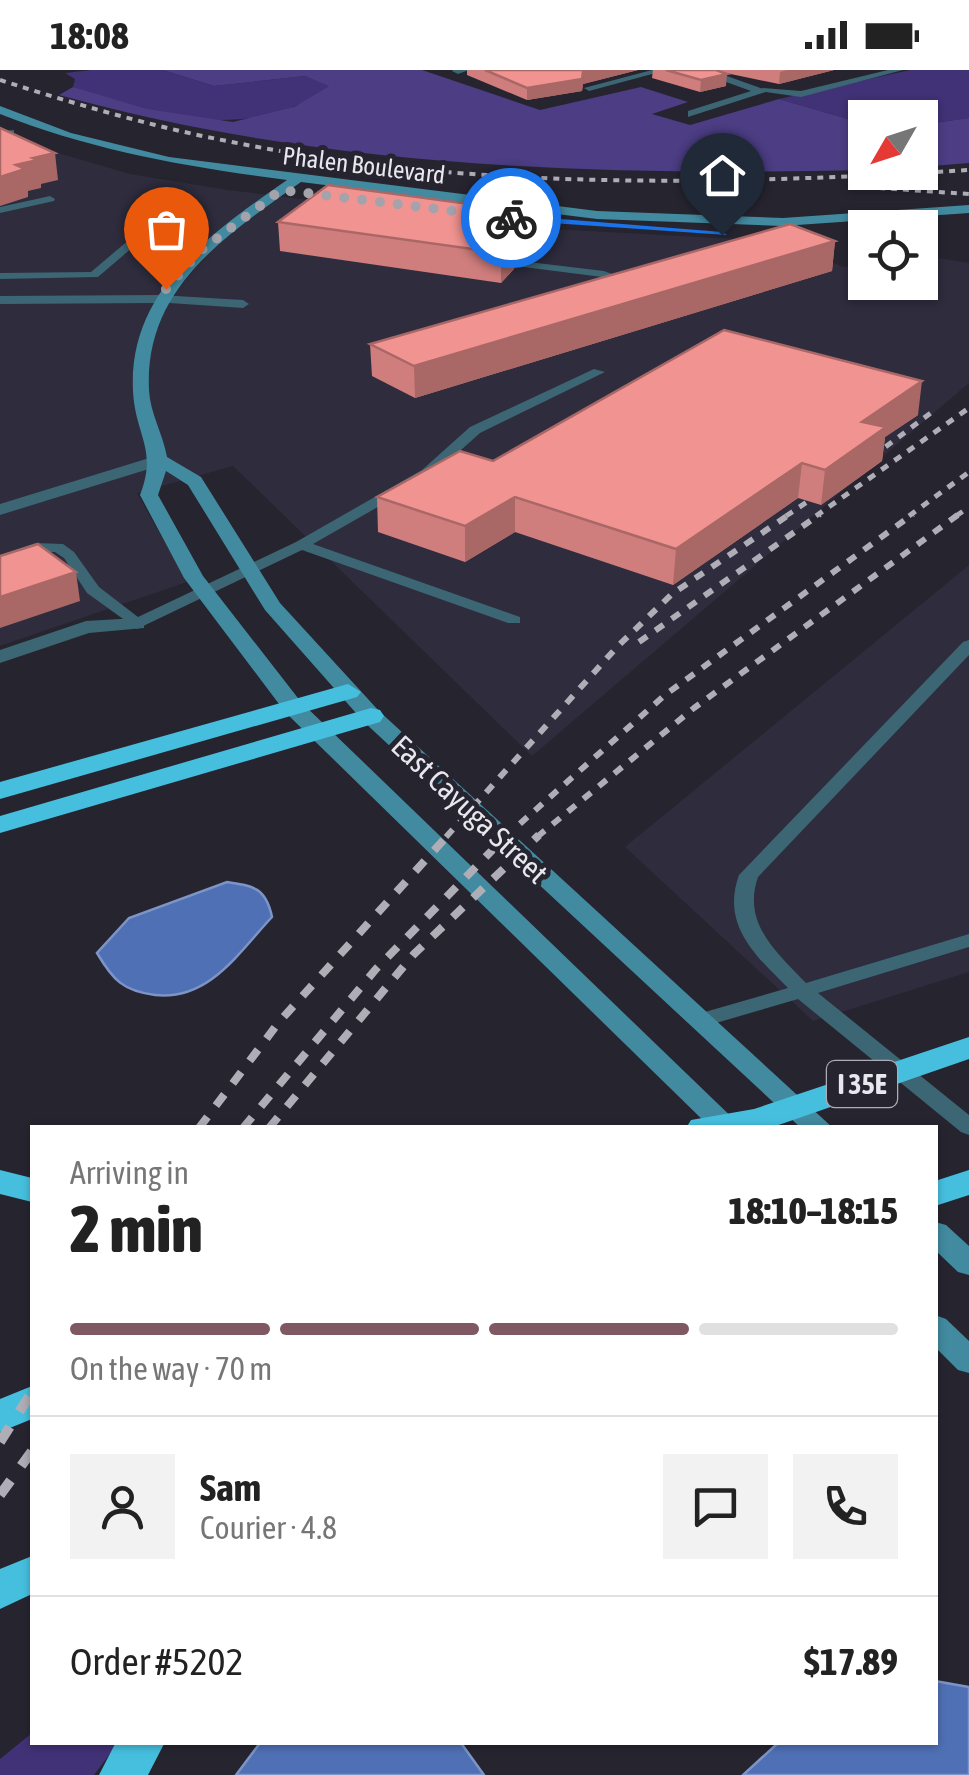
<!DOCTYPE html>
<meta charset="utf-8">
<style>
:root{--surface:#fff;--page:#f2f2f2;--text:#222;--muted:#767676;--line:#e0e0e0;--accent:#805862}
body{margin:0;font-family:"Asap Condensed",sans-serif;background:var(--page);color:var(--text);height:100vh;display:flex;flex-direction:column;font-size:38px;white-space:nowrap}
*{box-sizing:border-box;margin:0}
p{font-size:32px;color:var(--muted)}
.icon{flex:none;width:55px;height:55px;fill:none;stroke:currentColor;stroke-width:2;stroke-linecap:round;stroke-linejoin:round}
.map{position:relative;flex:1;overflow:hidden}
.side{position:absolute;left:30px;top:1055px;width:908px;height:620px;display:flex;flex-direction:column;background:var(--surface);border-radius:0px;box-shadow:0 2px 8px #0004}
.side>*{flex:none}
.needle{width:65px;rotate:231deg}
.tools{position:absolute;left:848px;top:30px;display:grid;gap:20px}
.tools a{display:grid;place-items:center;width:90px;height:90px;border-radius:0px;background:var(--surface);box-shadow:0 2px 8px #0004;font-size:50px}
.pin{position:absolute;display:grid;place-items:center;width:85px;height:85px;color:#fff;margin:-102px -42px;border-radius:50% 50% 50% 0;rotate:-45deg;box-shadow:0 0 10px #0007}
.pin .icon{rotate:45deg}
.courier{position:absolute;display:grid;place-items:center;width:100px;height:100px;margin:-50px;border:8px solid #1a73e8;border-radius:50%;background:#fff;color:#222;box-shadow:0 2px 12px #0007}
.summary em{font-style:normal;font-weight:800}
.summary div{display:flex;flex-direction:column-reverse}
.summary{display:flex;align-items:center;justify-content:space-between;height:170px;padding:0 40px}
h1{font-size:65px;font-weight:800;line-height:75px}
.bar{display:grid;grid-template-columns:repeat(4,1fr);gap:15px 10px;align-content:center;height:120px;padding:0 40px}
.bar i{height:12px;border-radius:8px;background:var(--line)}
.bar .selected{background:var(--accent)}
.bar p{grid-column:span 4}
.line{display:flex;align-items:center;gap:25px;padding:0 40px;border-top:2px solid var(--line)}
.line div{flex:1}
.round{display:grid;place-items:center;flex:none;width:105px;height:105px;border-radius:0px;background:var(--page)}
.status{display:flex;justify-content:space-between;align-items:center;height:70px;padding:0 50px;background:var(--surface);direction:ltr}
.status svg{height:28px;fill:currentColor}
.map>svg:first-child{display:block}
</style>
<div class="status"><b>18:08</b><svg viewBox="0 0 49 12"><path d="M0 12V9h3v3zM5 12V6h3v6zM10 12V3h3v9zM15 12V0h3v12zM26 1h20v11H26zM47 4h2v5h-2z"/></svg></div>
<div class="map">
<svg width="969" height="1705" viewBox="0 0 969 1705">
<rect width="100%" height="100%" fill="#26242f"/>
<!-- built -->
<g fill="#2e2c3d">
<path d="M0,66L130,104L228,120L552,159L774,171L844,197L865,194V212H920V185L969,193V313L532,686L233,396L137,423L187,512L0,576Z"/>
<path d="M969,495V902L813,951L625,777Z"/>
</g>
<!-- green -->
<g fill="#413176">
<path d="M91,0H163L214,16L305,6L331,16C317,22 304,33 291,38C221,64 140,43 73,17L75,9L65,3Z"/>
<path d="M910,0H969V48L920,55V48H865V54L779,29Z"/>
<path d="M32,1663V1672L118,1673L94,1705H0V1689Z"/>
</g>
<!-- forest -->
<g fill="#4c3d84">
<path d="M163,0H422L540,40L641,17L688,32L652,44L690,55L779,29L865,54V100C594,106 322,98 59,25L73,17L147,39L233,52L294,37L329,16L305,6L214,16Z"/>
<path d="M969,48V93L920,97V55Z"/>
</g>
<!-- water -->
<g fill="#4f70b5" stroke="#7d94c6" stroke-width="2.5">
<path d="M227,812C254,816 266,818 272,847C239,882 209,931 155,925C123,921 113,910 97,883L129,848Z"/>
<path d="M935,1611L969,1617V1705H743L778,1673L935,1672Z"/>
<path d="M260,1673H461L484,1705H236Z"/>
</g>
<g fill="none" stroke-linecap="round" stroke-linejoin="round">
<!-- service -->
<g fill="#3c6673" fill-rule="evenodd">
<path d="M652,0H667L589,21L584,18Z"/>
<path d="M888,0H903L801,27L758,21L763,18L801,21Z"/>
<path d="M14,60V64L0,67V61Z"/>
<path d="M50,126L55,129L54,131L0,143V137Z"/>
<path d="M130,169L140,171L98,207L0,209V203L91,202Z"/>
<path d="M520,191L604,201L636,213L630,217L602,207L516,196V192Z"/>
<path d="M159,225L243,230L249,234L243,238L155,232V226Z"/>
<path d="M594,299L605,302L480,363L432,406L313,474L520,547V553H508L302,480L137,559L87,523L64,488L55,482H38L0,495V485L36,473L63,474L74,482L99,517L138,547L296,472L422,400L470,357Z"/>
<path d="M969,570V585L758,807C742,853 776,882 806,913L969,864V877L818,923L969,1045V1065L961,1062L798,929L699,958L688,951L691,946L788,918C755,885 721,855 739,805L963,572Z"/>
</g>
<!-- minor -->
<g fill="#3c6673" fill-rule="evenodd">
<path d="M469,0L458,4L452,1L453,0Z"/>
<path d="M693,0H710L769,21L688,47V41L751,21Z"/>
<path d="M0,226L159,225L166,229L159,233L0,234Z"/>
<path d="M137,548L144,550V558L89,563L0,593V580L86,551Z"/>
</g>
<!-- tertiary -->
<path fill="#3c6673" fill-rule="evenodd" d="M159,385L168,390L165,394L0,445V434Z"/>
<!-- secondary -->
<g fill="#428a9f" fill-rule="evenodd">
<path d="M0,36L71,63L169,87L597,141L783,148L969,135V143L783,156L597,149L301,112C227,165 144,217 149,320C150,343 163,364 167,387L201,407L280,533L379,641L833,1058H801L363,651L265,540L188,415L166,401L158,425L203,506L301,632L743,1058H711L285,642L184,508L140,425C158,379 135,365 133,321C128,220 212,162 287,110C187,97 94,81 0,44Z"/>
<path d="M935,1152L946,1155L969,1176V1205L958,1202L935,1180Z"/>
<path d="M935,1245L946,1249L969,1271V1303L958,1300L935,1277Z"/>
</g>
<!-- motorway -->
<g fill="#46bfdf" fill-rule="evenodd">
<path d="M348,614L361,622L357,627L0,729V712Z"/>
<path d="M371,638L380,640L384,646L380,652L0,763V746Z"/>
<path d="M969,967V989L770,1058H686L691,1050L754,1039Z"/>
<path d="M0,1100L32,1108V1132L0,1124Z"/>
<path d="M969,1100V1125L935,1136V1111Z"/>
<path d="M32,1316V1349L0,1362V1329Z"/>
<path d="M32,1486V1524L0,1539V1499Z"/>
<path d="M116,1672H165L148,1705H99Z"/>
</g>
<!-- rail-far4 -->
<g stroke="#afaeb7" stroke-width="4" stroke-dasharray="6 6" stroke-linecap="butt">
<path d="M0,10C75,34 150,56 227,71C470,121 723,115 969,100"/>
<path d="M879,118L969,124"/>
</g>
<!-- rail-far3 -->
<g stroke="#afaeb7" stroke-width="5" stroke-dasharray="8 8" stroke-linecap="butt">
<path d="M860,396L936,339"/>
<path d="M786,446L831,416"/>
<path d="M816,446L969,338"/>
<path d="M909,446L969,402"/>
<path d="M956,446L969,437"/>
</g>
<!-- rail-far2 -->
<g stroke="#afaeb7" stroke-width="6" stroke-dasharray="10 10" stroke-linecap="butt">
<path d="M639,572L820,444"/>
<path d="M446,767L617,577L672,524L790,444"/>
<path d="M505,767L665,625L913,444"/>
<path d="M537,767L694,638L959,444"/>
</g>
<!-- rail-far1 -->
<g stroke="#afaeb7" stroke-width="8" stroke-dasharray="14 14" stroke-linecap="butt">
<path d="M199,1058L279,952L448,765"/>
<path d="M243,1058L376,899L507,765"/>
<path d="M269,1058L414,884L539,765"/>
</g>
<!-- rail -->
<g stroke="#afaeb7" stroke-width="10" stroke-dasharray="18 18" stroke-linecap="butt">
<path d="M0,1372L32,1322"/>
<path d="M0,1425L32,1381"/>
</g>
</g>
<!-- wall -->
<g fill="#cf7e7d">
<path d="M467,0H638L583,14L582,21L527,30L467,5Z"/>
<path d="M653,0H834L779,14L721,2L726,16L700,22L652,8Z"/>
<path d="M543,144L542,173L526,188L515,190L514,199L501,213L280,181L278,152Z"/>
<path d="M835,171L832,201L415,328L372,306L370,274Z"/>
<path d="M918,345L885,367L882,391L821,435L798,428L673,515L515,462L465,492L378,462L377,427L493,391Z"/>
</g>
<!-- shaded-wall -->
<g fill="#a96766">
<path d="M593,0H638L583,14L582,21L527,30V18Z"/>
<path d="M787,0H834L779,14L780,2Z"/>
<path d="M727,4L726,16L700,22L701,10Z"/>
<path d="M55,83L58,110L41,114V118L28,121V127L0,136V107L16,95L33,88Z"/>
<path d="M543,144L542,173L526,188L515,190L514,199L501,213V183L513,160Z"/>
<path d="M835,171L832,201L415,328L414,296Z"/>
<path d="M922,311L918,345L885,367L882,391L821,435L825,400L862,352Z"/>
<path d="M802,393L798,428L673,515L676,479Z"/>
<path d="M515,427V462L465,492V456Z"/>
<path d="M76,502L80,531L0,558V527Z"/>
</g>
<!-- building -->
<g fill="#f19391" stroke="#a96766" stroke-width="2.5">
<path d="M485,0H593L583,2L582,9L527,18Z"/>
<path d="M666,0H716L727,4L701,10Z"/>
<path d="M0,58L55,83L33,88L38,90L16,95L25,99L0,107Z"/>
<path d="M328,115L543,144L527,159L513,160L515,170L501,183L278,152Z"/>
<path d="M790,154L835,171L414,296L370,274Z"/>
<path d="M724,260L922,311L862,352L886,357L825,400L802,393L676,479L515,427L465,456L377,427L460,381L493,391Z"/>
<path d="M38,474L76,502L0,527V486Z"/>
</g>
<!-- route -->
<path fill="#1a73e8" d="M511,145L722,162L727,165L508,150Z"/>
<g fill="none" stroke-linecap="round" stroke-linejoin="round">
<!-- done -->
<path stroke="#a4a3ac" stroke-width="10" stroke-dasharray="0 18" d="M166,219L199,182L281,120L511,148"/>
</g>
<g text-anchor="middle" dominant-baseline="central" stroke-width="10" stroke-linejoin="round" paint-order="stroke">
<!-- far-street labels -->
<g font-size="25" fill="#e8e7ef" stroke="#26242f">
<text transform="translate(364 95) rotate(7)">Phalen Boulevard</text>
</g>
<!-- shield labels -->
<rect fill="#26242f" stroke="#aeacb5" stroke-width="2.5" x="827" y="991" width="70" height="46" rx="8"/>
<g font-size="28" font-weight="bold" fill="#e8e7ef">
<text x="862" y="1014">I 35E</text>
</g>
<!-- street labels -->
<g font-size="30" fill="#e8e7ef" stroke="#26242f">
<text transform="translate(470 739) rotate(43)">East Cayuga Street</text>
</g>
</g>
</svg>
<div class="tools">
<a><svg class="needle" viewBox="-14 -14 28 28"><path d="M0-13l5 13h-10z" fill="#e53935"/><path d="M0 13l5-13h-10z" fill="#767676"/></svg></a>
<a><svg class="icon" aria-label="locate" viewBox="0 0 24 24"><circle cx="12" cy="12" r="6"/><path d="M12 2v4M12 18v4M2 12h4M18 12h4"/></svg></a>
</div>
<div class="pin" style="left:166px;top:219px;background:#ea580c"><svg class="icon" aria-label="bag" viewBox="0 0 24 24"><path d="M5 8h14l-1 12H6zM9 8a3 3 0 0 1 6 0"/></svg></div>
<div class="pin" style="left:722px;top:165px;background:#1f2937"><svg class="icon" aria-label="home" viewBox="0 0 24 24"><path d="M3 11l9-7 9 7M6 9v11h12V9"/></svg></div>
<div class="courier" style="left:511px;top:148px"><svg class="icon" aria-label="bike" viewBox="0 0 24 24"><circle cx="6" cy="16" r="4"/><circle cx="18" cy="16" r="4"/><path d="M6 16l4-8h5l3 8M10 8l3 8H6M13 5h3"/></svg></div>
<section class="side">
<div class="summary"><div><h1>2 min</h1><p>Arriving in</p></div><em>18:10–18:15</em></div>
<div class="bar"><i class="selected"></i><i class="selected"></i><i class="selected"></i><i></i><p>On the way · 70 m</p></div>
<div class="line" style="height:180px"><a class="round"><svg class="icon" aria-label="person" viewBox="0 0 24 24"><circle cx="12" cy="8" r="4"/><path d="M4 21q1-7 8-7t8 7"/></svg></a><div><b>Sam</b><p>Courier · 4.8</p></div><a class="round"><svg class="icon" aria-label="chat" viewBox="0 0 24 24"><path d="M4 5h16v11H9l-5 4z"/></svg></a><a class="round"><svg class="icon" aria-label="phone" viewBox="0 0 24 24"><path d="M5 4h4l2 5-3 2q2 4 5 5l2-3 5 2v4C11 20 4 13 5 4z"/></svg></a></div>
<div class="line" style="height:130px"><div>Order #5202</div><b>$17.89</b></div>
</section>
</div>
